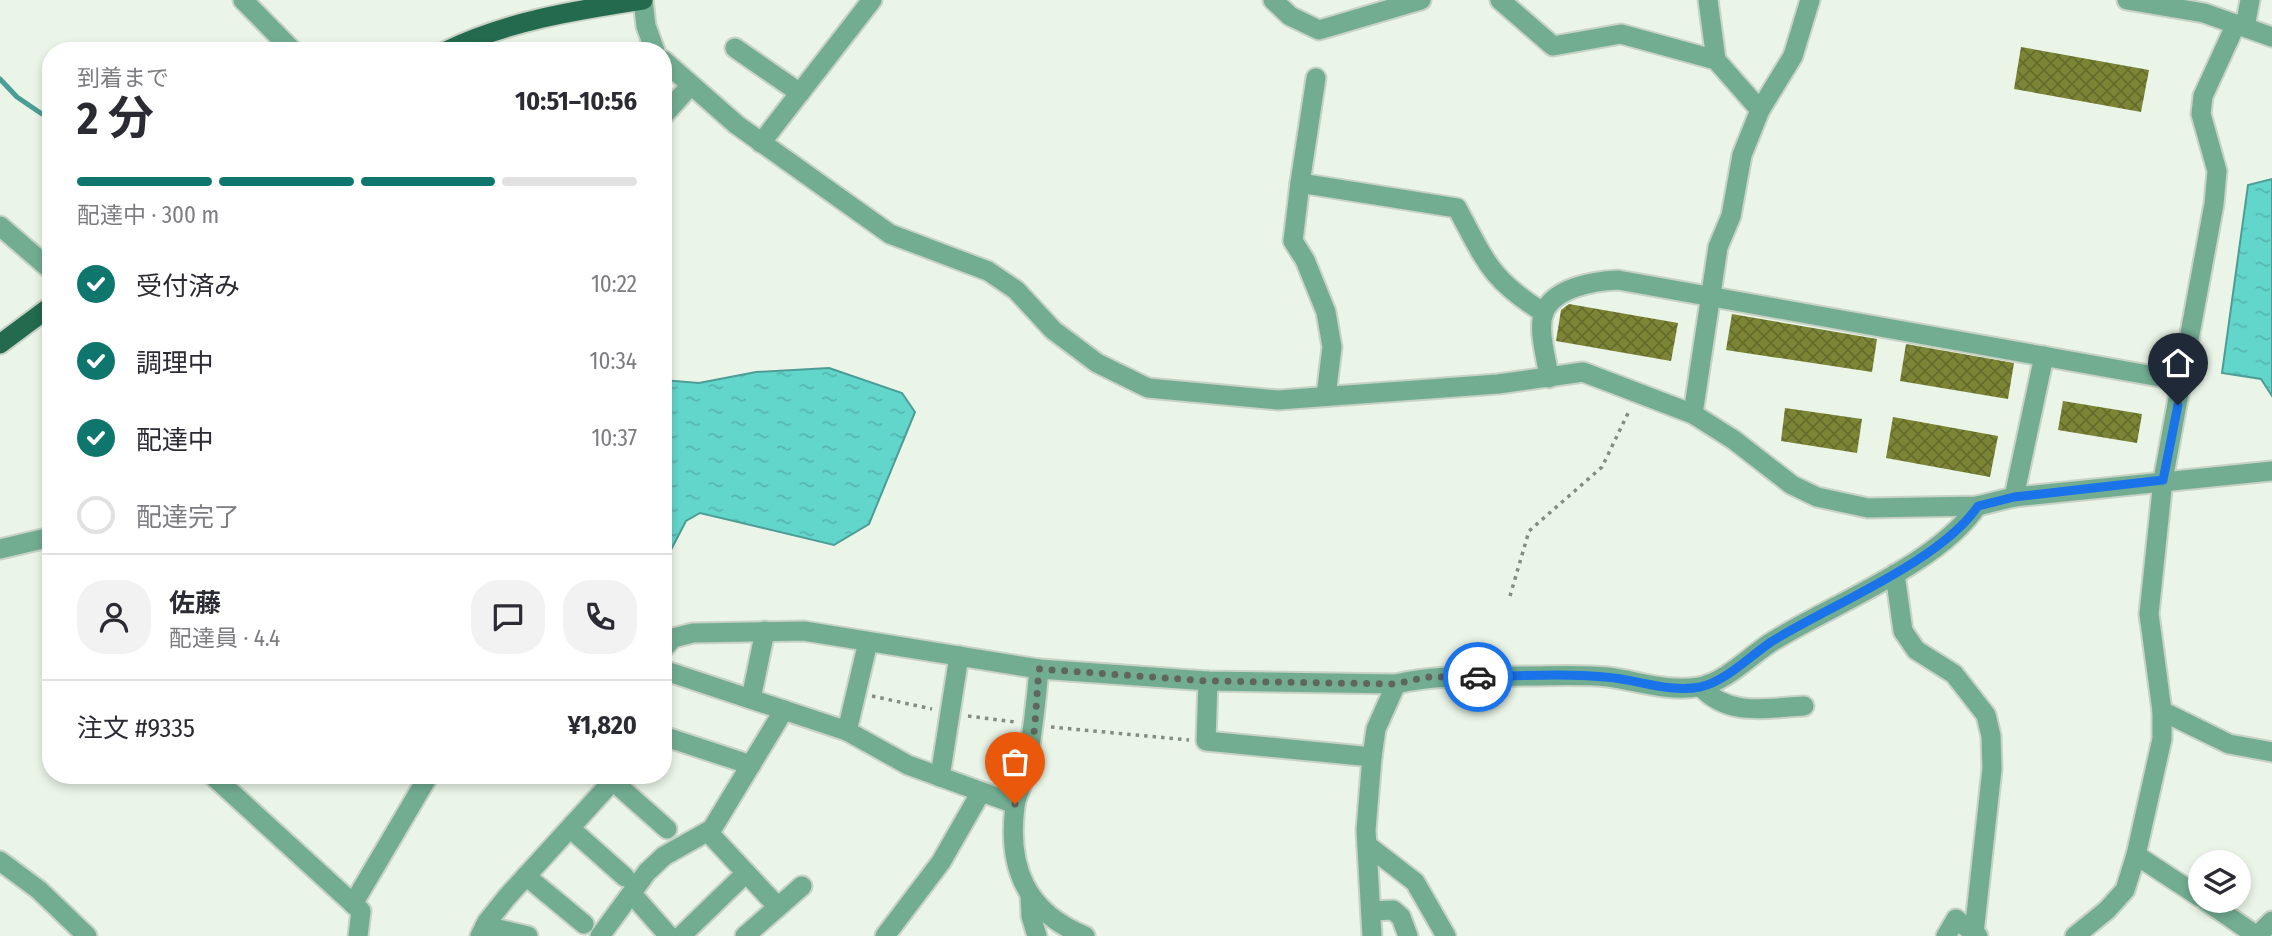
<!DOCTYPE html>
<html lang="ja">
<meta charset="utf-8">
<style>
:root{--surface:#fff;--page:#f2f2f3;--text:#2b2b33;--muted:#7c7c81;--line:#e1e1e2;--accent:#0f766e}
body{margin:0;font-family:"Fira Sans Condensed","Noto Sans JP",sans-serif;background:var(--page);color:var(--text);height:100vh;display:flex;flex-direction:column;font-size:26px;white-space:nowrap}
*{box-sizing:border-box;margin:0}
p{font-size:23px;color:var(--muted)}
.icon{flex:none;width:38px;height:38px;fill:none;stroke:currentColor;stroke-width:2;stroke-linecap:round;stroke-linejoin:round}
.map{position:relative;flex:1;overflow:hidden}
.drawer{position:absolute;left:42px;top:42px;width:630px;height:742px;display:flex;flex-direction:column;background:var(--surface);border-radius:28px;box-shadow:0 4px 10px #0003}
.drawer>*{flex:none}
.controls{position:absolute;left:2188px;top:850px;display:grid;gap:14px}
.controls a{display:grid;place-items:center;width:63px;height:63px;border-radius:50%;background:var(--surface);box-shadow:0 4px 10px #0003;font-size:35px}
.pin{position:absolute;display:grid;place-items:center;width:60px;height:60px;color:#fff;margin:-72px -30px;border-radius:50% 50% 50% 0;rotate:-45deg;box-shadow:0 0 7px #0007}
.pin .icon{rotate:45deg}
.courier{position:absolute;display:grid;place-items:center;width:70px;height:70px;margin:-35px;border:5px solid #1a73e8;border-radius:50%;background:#fff;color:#222;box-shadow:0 2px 9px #0007}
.overview em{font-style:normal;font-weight:700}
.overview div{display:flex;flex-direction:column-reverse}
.overview{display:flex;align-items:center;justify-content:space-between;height:119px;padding:0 35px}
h1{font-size:46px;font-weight:700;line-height:52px}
.bar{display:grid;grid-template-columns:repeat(4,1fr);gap:10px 7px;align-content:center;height:84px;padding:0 35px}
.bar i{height:9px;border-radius:5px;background:var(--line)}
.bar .active{background:var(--accent)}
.bar p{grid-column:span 4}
.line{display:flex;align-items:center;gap:18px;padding:0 35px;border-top:2px solid var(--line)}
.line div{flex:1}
.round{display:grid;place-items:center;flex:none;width:74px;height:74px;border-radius:28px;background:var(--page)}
ol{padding:0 35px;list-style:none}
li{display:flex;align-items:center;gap:21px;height:77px}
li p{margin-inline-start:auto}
li .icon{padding:7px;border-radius:50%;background:var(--accent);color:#fff;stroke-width:4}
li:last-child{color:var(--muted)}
li i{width:38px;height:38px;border:4px solid var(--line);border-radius:50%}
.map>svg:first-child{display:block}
</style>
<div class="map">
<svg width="2272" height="936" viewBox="0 0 2272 936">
<defs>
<pattern id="water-ripples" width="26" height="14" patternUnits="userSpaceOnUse" patternTransform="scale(1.75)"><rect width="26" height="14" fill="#63d6cc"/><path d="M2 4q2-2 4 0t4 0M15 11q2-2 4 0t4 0" fill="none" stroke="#55b7ae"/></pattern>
<pattern id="building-cross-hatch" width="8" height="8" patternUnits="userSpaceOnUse" patternTransform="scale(1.75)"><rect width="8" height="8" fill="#7c8535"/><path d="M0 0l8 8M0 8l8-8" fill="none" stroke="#646c2c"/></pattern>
</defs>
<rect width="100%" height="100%" fill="#eaf5e7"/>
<!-- water -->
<g fill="url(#water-ripples)" stroke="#4c9d95" stroke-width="2">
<path d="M2272,179V396L2261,379L2222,373L2248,185Z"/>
<path d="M829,368L902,393L915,412L869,524L834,545L700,513L686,521L663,565V380L699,383L756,372Z"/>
</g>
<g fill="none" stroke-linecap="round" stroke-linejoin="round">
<!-- stream -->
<path stroke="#4c9d95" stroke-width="5" d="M0,79L17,97L42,114L51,113"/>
</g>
<!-- building -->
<g fill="url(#building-cross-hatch)">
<path d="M2021,47L2149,70L2141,112L2014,89Z"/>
<path d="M1569,304L1678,323L1671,361L1556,341L1561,310Z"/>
<path d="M1732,314L1877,339L1872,372L1726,350Z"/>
<path d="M1906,344L2014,363L2008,399L1900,381Z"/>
<path d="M2063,401L2142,414L2137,443L2058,430Z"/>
<path d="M1785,408L1862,419L1857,453L1781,441Z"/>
<path d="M1893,417L1998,436L1990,477L1886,458Z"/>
</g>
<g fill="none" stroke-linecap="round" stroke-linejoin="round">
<defs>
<g id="minor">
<path d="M243,0L293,51"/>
<path d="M643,0L646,26L655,51"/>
<path d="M1273,0L1290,16L1319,30L1421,0"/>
<path d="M1500,0L1553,46L1621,34L1716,60L1760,110"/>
<path d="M1708,0L1716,60"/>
<path d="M2127,0L2204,13L2272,37"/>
<path d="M2245,27L2250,0"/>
<path d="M735,48L800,93"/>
<path d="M663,60L737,125L890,234L988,271L1016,290L1053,330L1097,363L1148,388L1278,400L1498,384L1583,372L1693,414L1734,440L1792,485L1817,497L1868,508L1977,506L2014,497L2272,471"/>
<path d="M663,116L691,85"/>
<path d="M761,143L872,0"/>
<path d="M1300,183L1316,78"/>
<path d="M0,226L51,270"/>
<path d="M1549,378C1547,359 1537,330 1544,312C1555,287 1595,281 1618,280L2182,381"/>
<path d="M1326,396L1332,347L1326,312L1305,260L1293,241L1300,183L1457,208C1486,262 1490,279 1544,313"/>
<path d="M1693,414L1718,247L1731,216L1742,155L1760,110L1793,56L1810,0"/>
<path d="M2014,497L2044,356"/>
<path d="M0,549L51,537"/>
<path d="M1895,574L1903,631L1916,650L1954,674L1986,715L1991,736L1992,769L1974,933"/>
<path d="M663,649L673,638L693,633L804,631L1039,669L1208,681L1396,684C1438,674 1481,677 1523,676C1551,676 1581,674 1608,677C1638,681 1668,692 1698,687C1724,683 1749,657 1770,643C1830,605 1939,564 1977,506"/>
<path d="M1039,669C1036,703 1032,737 1026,771C1024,783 1016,795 1015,806C1007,868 1026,912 1085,936"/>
<path d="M663,670L847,731L908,765L1015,804"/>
<path d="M1208,681L1206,741L1372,757L1376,729L1396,684"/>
<path d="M1701,687C1729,717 1766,708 1804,706"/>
<path d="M751,699L765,631"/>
<path d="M2162,711L2229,744L2272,752"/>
<path d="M847,731L868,642"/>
<path d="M663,736L751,765"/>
<path d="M212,775L361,911L358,936"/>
<path d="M940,777L959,656"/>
<path d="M614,782L667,829"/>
<path d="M571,829L625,877"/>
<path d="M708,832L778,907"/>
<path d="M1367,845L1415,882L1446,936"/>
<path d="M2136,855L2200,897"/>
<path d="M0,861L39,890L87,936"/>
<path d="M526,876L584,924"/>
<path d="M632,894L669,936"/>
<path d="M1030,895L1031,916L1037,936"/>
<path d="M2206,901L2257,936"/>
<path d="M353,904L429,775"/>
<path d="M1371,911L1393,910L1401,917L1408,936"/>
<path d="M485,926L528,936"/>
<path d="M480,936L487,922L507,897L618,775"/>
<path d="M600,936L647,872L664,856L712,829L784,710"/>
<path d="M681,936L746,873"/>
<path d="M745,936L802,886"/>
<path d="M885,936L941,862L981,792"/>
<path d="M1372,936L1366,830L1372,757"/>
<path d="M1946,936L1956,919L1978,936"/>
<path d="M2075,936L2107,910L2125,890L2136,855L2162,739V711L2149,614L2163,480L2214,204L2217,171L2201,114L2203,96L2236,24"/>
<path d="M2257,936L2272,921"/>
</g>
<g id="primary">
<path d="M446,51C507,21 577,10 643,0"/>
<path d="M0,344L51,306"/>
</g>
</defs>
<!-- minor casing -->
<use href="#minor" stroke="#c8d2c5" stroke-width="23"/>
<!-- primary casing -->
<use href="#primary" stroke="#c8d2c5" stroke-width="23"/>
<!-- path -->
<g stroke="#848b82" stroke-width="3.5" stroke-dasharray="3.5 5" stroke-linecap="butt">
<path d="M1510,596L1529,531L1602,467L1630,409"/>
<path d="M872,696L932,709"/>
<path d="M968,716L1015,722"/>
<path d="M1051,727L1189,740"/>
</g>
<!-- minor -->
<use href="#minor" stroke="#72ad92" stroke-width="19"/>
<!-- primary -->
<use href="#primary" stroke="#236a4e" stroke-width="19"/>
</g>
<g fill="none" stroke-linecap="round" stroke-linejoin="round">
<!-- done -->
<path stroke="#60665e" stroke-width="7" stroke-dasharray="0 12.6" d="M1015,804C1036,766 1035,711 1039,669L1208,681L1396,684L1426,677H1478"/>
<!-- route -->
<path stroke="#1a73e8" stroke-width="9" d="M1478,677C1520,676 1563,673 1605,677C1636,679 1669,693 1700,687C1726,681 1749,657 1771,642C1830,605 1940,562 1978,506L2014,497L2163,480L2178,405"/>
</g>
</svg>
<div class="controls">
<a><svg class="icon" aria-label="layers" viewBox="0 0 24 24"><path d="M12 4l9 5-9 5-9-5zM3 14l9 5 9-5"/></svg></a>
</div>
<div class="pin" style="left:1015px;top:804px;background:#ea580c"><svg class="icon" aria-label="bag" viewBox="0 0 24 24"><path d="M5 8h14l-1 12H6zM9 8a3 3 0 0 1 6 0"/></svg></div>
<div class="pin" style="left:2178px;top:405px;background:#1f2937"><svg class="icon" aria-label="home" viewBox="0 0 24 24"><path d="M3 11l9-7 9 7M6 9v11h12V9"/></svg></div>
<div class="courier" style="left:1478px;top:677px"><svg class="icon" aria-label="car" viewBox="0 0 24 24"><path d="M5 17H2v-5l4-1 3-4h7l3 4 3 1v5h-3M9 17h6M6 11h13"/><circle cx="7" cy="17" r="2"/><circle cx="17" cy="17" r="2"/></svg></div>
<section class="drawer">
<div class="overview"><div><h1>2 分</h1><p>到着まで</p></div><em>10:51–10:56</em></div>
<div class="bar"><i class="active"></i><i class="active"></i><i class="active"></i><i></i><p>配達中 · 300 m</p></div>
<ol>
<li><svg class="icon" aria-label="check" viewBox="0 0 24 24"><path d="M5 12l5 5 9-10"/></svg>受付済み<p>10:22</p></li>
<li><svg class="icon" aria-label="check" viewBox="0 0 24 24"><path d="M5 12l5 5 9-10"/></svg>調理中<p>10:34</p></li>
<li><svg class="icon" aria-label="check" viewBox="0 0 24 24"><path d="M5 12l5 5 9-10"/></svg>配達中<p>10:37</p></li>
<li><i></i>配達完了</li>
</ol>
<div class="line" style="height:126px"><a class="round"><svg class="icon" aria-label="person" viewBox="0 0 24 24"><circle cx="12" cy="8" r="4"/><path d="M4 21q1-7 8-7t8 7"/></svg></a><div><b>佐藤</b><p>配達員 · 4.4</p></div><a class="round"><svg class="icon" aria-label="chat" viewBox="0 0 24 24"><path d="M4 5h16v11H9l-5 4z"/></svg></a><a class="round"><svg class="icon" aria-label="phone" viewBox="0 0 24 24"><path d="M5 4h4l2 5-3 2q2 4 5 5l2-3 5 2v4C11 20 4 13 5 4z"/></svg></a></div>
<div class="line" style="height:91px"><div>注文 #9335</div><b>¥1,820</b></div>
</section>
</div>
